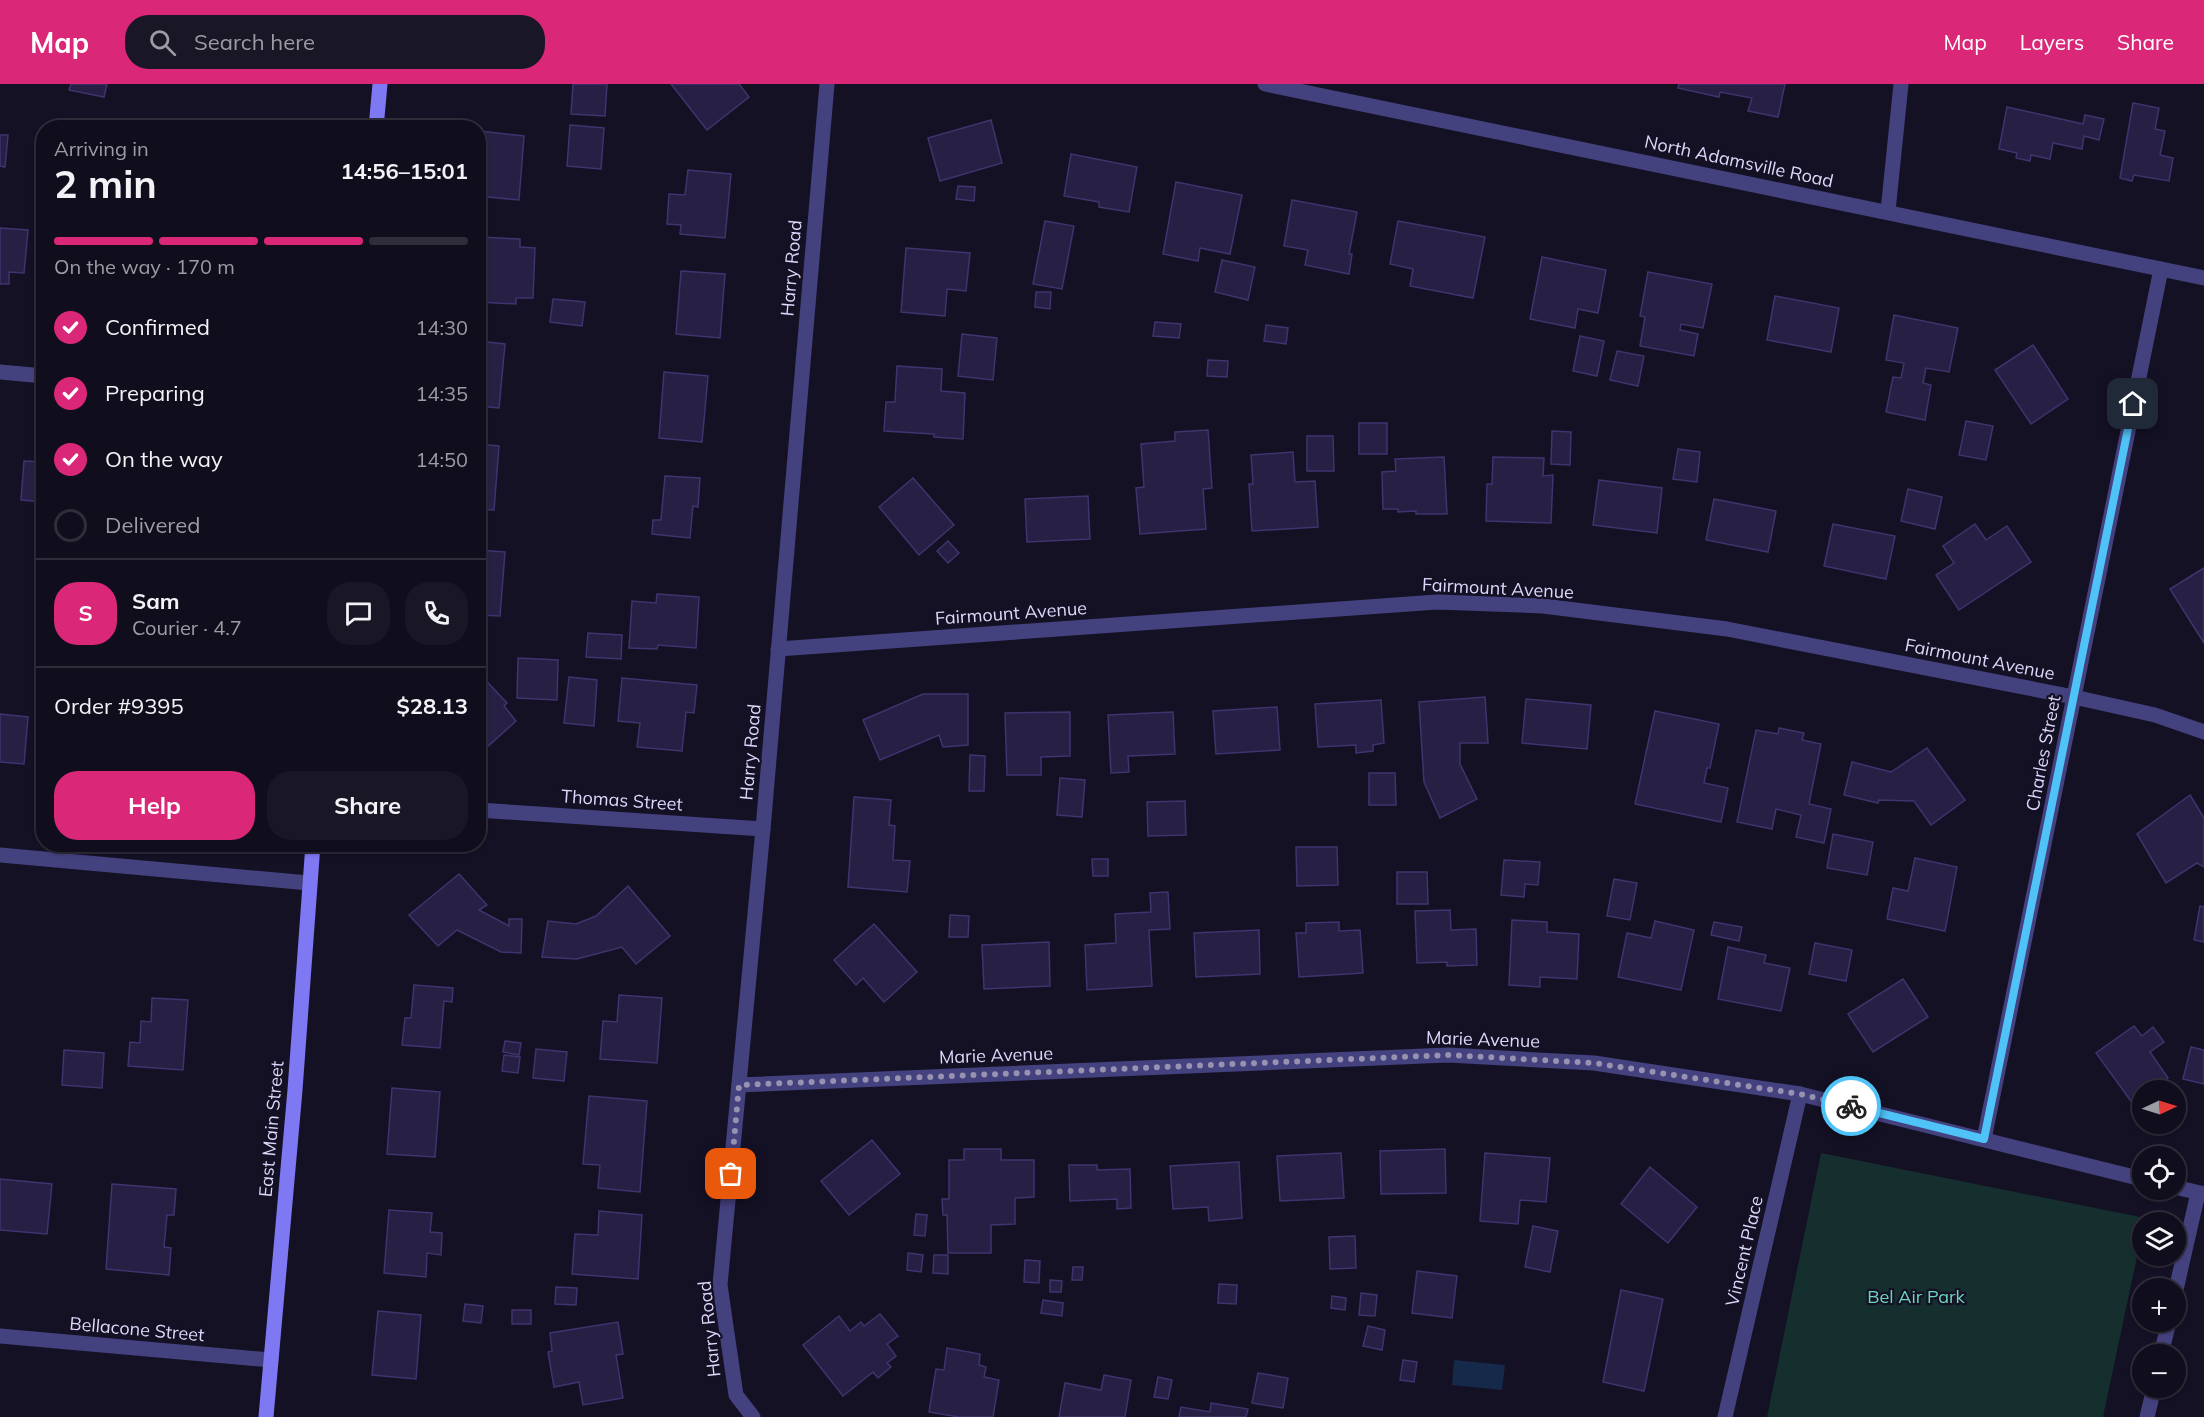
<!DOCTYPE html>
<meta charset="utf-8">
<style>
:root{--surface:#100d1c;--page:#191625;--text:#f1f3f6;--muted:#9c9ca3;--line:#302d3b;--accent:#db2777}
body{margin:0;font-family:Mulish,sans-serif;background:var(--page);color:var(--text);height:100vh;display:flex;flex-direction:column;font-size:22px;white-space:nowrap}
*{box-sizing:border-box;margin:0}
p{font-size:20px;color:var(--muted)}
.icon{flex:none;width:33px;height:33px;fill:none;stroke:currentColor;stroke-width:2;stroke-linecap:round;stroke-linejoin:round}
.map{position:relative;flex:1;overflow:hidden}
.sheet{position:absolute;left:36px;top:36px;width:450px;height:732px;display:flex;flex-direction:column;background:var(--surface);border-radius:24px;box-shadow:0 2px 4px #0004,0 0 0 2px var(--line)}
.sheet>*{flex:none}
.needle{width:39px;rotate:86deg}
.tools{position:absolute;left:2132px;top:996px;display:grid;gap:12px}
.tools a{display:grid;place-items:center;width:54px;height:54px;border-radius:50%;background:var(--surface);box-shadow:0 2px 4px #0004,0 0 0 2px var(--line);font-size:30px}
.pin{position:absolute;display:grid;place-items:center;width:51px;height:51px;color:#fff;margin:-26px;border-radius:12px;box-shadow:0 3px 9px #0006}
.courier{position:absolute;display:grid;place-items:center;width:60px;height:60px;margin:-30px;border:4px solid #4fc3f7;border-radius:50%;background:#fff;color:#222;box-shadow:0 2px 8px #0007}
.overview em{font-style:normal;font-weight:700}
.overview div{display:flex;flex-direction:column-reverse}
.overview{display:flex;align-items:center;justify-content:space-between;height:102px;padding:0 18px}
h1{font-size:39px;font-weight:700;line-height:45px}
.bar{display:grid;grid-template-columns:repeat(4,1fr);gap:9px 6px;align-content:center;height:72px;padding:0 18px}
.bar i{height:8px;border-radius:4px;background:var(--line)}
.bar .active{background:var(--accent)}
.bar p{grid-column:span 4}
.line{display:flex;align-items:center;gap:15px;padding:0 18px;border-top:2px solid var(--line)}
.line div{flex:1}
.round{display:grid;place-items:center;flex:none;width:63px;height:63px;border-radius:24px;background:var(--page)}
ol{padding:0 18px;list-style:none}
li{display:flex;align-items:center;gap:18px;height:66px}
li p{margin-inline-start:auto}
li .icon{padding:6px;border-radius:50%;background:var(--accent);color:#fff;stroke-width:4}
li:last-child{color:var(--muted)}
li i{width:33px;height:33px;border:3px solid var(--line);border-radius:50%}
.button{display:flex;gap:12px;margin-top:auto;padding:12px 18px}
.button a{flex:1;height:69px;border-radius:24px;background:var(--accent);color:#fff;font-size:24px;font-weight:700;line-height:69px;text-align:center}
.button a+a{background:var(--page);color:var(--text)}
header{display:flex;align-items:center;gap:36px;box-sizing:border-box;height:84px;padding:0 30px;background:var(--accent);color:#fff}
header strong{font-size:28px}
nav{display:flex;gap:33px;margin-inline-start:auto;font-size:21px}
.search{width:420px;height:54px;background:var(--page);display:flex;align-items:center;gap:15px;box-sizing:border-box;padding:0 21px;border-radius:24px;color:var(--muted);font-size:22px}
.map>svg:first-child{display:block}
</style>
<header>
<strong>Map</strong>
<div class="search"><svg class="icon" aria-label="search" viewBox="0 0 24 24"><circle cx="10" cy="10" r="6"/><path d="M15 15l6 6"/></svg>Search here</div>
<nav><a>Map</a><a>Layers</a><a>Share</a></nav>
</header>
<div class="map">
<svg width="2204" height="1333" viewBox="0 0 2204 1333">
<rect width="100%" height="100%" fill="#151125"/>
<!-- green -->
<path fill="#152e2e" d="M1821,1069L2145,1134L2144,1138H2142V1149L2103,1333H1767Z"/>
<!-- water -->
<path fill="#15294b" d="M1454,1276L1505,1281L1502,1306L1452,1301Z"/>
<!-- building -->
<g fill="#271f44" stroke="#40336e" stroke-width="1.5">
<path d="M71,0H107L104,13L69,6Z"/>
<path d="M573,0H607L605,32L571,30Z"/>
<path d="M671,0H739L749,13L707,46Z"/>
<path d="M1679,0H1785L1778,33L1748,27L1752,14L1720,8L1719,13L1678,4Z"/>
<path d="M2133,19L2159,24L2155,45L2165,47L2160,71L2173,74L2169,97L2134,91L2132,97L2120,94Z"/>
<path d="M2007,23L2083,40L2085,31L2104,35L2099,56L2084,52L2082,65L2053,59L2050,75L2031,71L2030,77L2016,74L2017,69L1999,65Z"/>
<path d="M991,36L1002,79L940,97L928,54Z"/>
<path d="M230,39L271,42V44H229Z"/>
<path d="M570,41L604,44L601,85L567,82Z"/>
<path d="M480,47L524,52L519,116L478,112Z"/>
<path d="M0,51H8L5,83L0,82Z"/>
<path d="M1071,70L1137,83L1129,128L1099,123V118L1064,112Z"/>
<path d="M688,86L731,90L725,154L680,150L681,141L667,140L669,110L685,111Z"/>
<path d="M1176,98L1242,111L1230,170L1200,164L1198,177L1163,170Z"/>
<path d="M958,102L975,103L974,117L956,115Z"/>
<path d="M1292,116L1357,128L1349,170H1352L1349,190L1305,181L1308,166L1284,162Z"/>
<path d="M1045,137L1074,142L1062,205L1033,200Z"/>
<path d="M1398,137L1485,153L1473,214L1410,202L1413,185L1390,180Z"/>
<path d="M0,144L28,146L24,189L9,188V200H0Z"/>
<path d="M478,153L520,155V163L535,164L533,214H516V220L478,218Z"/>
<path d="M906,164L970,169L966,207L947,205L945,232L901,228Z"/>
<path d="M1542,173L1606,186L1598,229L1578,225L1575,244L1530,235Z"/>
<path d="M1222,176L1255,183L1248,216L1215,208Z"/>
<path d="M681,187L725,190L720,254L676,250Z"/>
<path d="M1648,188L1712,200L1703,244L1681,240L1680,246L1698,250L1694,272L1640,262L1645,233L1640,232Z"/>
<path d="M1036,208H1051L1050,225L1035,223Z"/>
<path d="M1775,212L1839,224L1831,268L1767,256Z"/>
<path d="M553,215L585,218L582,242L550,238Z"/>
<path d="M1894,231L1958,244L1949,288L1926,284L1923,299L1931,301L1925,336L1886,328L1893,293L1901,294L1904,279L1886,276Z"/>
<path d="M1155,238L1181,240L1179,254L1153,252Z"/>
<path d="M1266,241L1288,244L1286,260L1264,257Z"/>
<path d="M962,250L997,254L993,296L958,292Z"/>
<path d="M1580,252L1604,257L1597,292L1573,287Z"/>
<path d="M478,257L505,260L499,324L478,322Z"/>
<path d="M2033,261L2068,315L2031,340L1995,286Z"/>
<path d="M1617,267L1644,272L1638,302L1610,296Z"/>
<path d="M1208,276L1228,277L1227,293L1207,292Z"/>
<path d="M897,282L942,285L941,307L965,309L963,355L934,353V350L884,347L886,318H895Z"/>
<path d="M664,288L708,292L702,358L659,354Z"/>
<path d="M1966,337L1993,342L1986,376L1959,371Z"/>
<rect x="1359" y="339" width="28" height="31"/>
<path d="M1208,346L1212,404L1203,405L1206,445L1140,450L1136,404L1144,403L1141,360L1175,357V348Z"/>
<path d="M1552,347L1571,348L1570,381L1551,380Z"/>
<path d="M1307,352H1333L1334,387H1307Z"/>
<path d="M478,360L499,362L494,426L478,425Z"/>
<path d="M1678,365L1700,368L1697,398L1673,395Z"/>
<path d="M1293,368L1295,398L1315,397L1318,443L1252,447L1249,400H1253L1251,371Z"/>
<path d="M1444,373L1447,430H1416V427L1398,428V425H1383L1382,388L1396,387L1395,375Z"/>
<path d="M1493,373L1544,374L1543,392L1553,391L1551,439L1486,437L1487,400H1492Z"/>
<path d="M24,377L44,378V418L21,416Z"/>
<path d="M665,392L700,394L698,423L693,422L690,454L652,450L653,436H661Z"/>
<path d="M913,394L954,441L919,471L879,423Z"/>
<path d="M1599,396L1662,404L1657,449L1593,441Z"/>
<path d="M1908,405L1942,413L1935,445L1901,437Z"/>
<path d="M1088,412L1090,455L1027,458L1025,415Z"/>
<path d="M1714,415L1776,427L1768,468L1706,456Z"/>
<path d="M1833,440L1895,452L1886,495L1824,482Z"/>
<path d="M1975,440L1986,456L2007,442L2031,478L1959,526L1936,491L1954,479L1943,462Z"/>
<path d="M948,457L959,469L948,479L937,467Z"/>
<path d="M478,466L505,468L500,532L478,531Z"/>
<path d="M2204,484V559L2170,505Z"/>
<path d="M657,510L699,513L696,564L658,561L657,565L629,564L632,517L656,519Z"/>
<path d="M588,549L622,551L621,575L586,573Z"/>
<path d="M518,574L558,576L557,616L517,614Z"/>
<path d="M478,588L507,619L504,622L516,637L486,664L478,656Z"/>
<path d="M569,593L597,596L594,642L564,639Z"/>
<path d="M622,594L697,601L694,629L686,628L682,667L637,663L640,639L618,637Z"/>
<path d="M923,610H968V661L943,663L939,651L880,676L863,636Z"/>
<path d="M1485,613L1488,659H1460V680L1477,715L1440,734L1424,698L1419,618Z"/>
<path d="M1526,615L1591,621L1587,665L1522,659Z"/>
<path d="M1381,616L1384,659L1373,661V667L1356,669V661L1318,663L1315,620Z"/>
<path d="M1277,623L1280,666L1216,670L1213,627Z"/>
<path d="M1655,627L1719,640L1710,684H1707L1704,699L1728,704L1721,738L1635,720Z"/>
<path d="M1070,628V672L1041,673V691H1007L1005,629Z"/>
<path d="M1173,628L1175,670L1128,672L1129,688L1111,689L1108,631Z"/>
<path d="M0,630L28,633L24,680L0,678Z"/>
<path d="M1779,644L1804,649L1802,656L1821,660L1809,720L1831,725L1824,759L1796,753L1801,731L1776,725L1772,745L1737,738L1756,646L1778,650Z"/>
<path d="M1927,664L1965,716L1931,741L1914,717L1879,716L1878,719L1844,711L1852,678L1891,688Z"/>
<path d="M970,671L985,672L984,707H969Z"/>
<path d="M1369,689H1395L1396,721H1369Z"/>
<path d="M1060,694L1085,696L1082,733L1057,731Z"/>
<path d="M2190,711L2204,734V783L2197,779L2166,799L2137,750Z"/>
<path d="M854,713L891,716L889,741L895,742L893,776L910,777L907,808L848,803Z"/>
<path d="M1185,717L1186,751L1148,752L1147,718Z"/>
<path d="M1833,750L1873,758L1867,791L1827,784Z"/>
<path d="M1296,763H1337L1338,801L1297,802Z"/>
<path d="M1915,774L1957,783L1945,847L1887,835L1893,804L1908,807Z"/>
<path d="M1092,775H1108V792H1093Z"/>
<path d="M1504,776L1540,778L1538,801L1525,800L1524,813L1501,811Z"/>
<path d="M1397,788H1427L1428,820H1397Z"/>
<path d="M459,790L487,821L479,826L509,842V835H522L521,869L501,868L457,846L438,862L409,831Z"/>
<path d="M1614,795L1637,799L1630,836L1607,832Z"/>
<path d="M628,802L670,852L636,880L622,863L577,875L542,873L548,837L576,840L596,832Z"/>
<path d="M1168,808L1170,845L1149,846L1152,902L1087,906L1085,861L1116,859L1115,830L1151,828L1150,809Z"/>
<path d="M2200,822L2204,823V858L2194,856Z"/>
<path d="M1450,826L1451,846L1476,845L1477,881L1447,882V878L1417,879L1415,827Z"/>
<path d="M950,831L969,832L968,853H949Z"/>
<path d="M1512,836L1547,838V848L1579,850L1577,895L1540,893V903L1509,901Z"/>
<path d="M1655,837L1694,846L1681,906L1618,893L1627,849L1651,854Z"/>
<path d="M1339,838V847L1360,846L1363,889L1299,893L1296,849H1306V839Z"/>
<path d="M1714,838L1742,843L1739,857L1711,851Z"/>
<path d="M874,840L917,888L884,918L863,894L856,901L834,876Z"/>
<path d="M1259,846L1260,890L1196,893L1194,849Z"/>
<path d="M1049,858L1050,902L984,905L982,861Z"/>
<path d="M1815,859L1852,866L1846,897L1809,890Z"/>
<path d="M1728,863L1766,871L1764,879L1790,884L1781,927L1718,915Z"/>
<path d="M1903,895L1928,933L1873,968L1848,930Z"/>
<path d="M414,901L453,904L452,918L444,917L440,964L402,961L405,934H411Z"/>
<path d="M619,911L662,914L657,979L600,975L603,937L617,938Z"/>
<path d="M152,914L188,916L183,986L128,982L130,958L140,959L141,937L151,938Z"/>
<path d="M2134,942L2142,952L2153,943L2164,958L2150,968L2168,994L2151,1006H2142V1013L2133,1020L2096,969Z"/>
<path d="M505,957L521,959L519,971L503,968Z"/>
<path d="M2191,963L2204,966V1000L2183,995Z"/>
<path d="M536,965L567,968L564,997L533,994Z"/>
<path d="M64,966L104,969L102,1004L62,1001Z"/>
<path d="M504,971L520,973L518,989L502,987Z"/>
<path d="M392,1004L440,1008L435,1073L387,1070Z"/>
<path d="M589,1012L647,1017L640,1108L598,1104L600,1081L583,1080Z"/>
<path d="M872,1056L900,1090L849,1131L821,1097Z"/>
<path d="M964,1065H1001V1076H1034V1113L1015,1114V1140L991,1141V1169H948L947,1131H943L942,1115H949V1076H964Z"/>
<path d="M1445,1065L1446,1109L1381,1110L1380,1067Z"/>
<path d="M1341,1069L1344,1114L1280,1117L1277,1072Z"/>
<path d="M1485,1069L1550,1074L1546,1118L1520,1116L1518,1140L1480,1137Z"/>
<path d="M1239,1078L1242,1134L1209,1137L1208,1123L1173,1125L1170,1082Z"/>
<path d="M1069,1081H1097V1086L1130,1085L1131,1124L1117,1125V1115L1070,1117Z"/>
<path d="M1650,1083L1697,1123L1668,1159L1621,1120Z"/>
<path d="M0,1095L52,1100L47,1150L0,1146Z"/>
<path d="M112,1100L176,1105L174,1131H167L164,1163L171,1164L169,1191L106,1185Z"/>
<path d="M389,1126L432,1129L430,1148L442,1149L441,1171L427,1169L426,1193L384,1189Z"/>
<path d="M599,1127L642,1131L638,1195L572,1190L575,1150L598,1151Z"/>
<path d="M916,1130L927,1131L925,1152L914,1151Z"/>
<path d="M1533,1142L1558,1147L1550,1188L1525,1183Z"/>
<path d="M1355,1152L1356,1184L1330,1185L1329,1153Z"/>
<path d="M908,1169L923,1171L921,1188L907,1186Z"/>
<path d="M934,1171H948V1190L933,1189Z"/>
<path d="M1025,1176L1040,1177L1039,1199L1024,1198Z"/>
<path d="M1073,1183H1083L1082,1196H1072Z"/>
<path d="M1417,1187L1457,1192L1452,1234L1412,1229Z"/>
<path d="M1050,1196L1062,1197L1061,1208H1050Z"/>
<path d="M1219,1200L1237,1201L1236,1220L1218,1219Z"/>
<path d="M556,1203L577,1204L576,1221L555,1220Z"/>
<path d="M1621,1206L1663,1215L1644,1307L1603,1298Z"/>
<path d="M1361,1209L1377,1211L1375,1232L1359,1231Z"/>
<path d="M1332,1212L1346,1214L1345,1226L1331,1224Z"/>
<path d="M1043,1216L1063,1219L1062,1232L1041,1229Z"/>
<path d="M465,1220L483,1222L481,1239L463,1237Z"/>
<rect x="512" y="1226" width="19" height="14"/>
<path d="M378,1227L421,1231L416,1295L372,1291Z"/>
<path d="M880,1230L898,1252L887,1260L896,1272L887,1279L891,1283L878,1294L873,1288L843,1312L803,1261L839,1232L850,1247L861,1238L864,1242Z"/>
<path d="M618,1238L623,1270L616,1271L623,1314L583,1321L579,1298L554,1303L548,1268L552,1267L550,1249Z"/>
<path d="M1368,1242L1385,1246L1382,1266L1363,1262Z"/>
<path d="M947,1264L980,1270L979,1281L986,1283L984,1293L999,1296L993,1333H959L929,1328L936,1285L944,1286Z"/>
<path d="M1403,1276L1417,1278L1414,1298L1400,1296Z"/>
<path d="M1258,1289L1288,1294L1283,1324L1252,1319Z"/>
<path d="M1104,1291L1131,1296L1125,1333H1059L1065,1299L1101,1306Z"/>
<path d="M1158,1293L1172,1296L1168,1315L1154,1313Z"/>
<path d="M1211,1319L1248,1325L1246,1333H1179L1181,1323L1210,1328Z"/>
</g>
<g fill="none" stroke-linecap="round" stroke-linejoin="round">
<!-- street -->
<g stroke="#44417f" stroke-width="15">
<path d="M1265,0L2204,194"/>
<path d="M1888,127L1901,0"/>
<path d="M0,288L44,292"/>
<path d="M778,565L1437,518L1543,522L1727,545L2074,613L2155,631L2204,648"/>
<path d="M478,726L763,745"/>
<path d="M0,771L309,799"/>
<path d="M739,1001L1448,971L1594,979L1800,1010L2142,1095"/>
<path d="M1984,1055L2161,185"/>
<path d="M2175,1103L2204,1110"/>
<path d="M2175,1210L2198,1109"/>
<path d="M0,1252L271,1276"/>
<path d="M2161,1270L2169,1238"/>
<path d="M753,1333L736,1311L720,1201L763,745L827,0"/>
<path d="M1725,1333L1800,1010"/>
<path d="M2147,1333L2154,1304"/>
</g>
<!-- secondary -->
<g stroke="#7e78f2" stroke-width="15">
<path d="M376,44L380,0"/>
<path d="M266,1333L295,1006L313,760"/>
</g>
</g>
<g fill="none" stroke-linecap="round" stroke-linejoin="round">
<!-- done -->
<path stroke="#9792b0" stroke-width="6" stroke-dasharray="0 10.8" d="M731,1090L739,1001L1448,971L1594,979L1800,1010L1851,1022"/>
<!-- route -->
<path stroke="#4fc3f7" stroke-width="8" d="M1851,1022L1984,1055L2133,320"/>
</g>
<g text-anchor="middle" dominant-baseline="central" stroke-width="4.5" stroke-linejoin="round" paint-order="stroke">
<!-- street labels -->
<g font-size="18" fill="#ddd8fb" stroke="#151125">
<text transform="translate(1739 77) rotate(12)">North Adamsville Road</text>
<text transform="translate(791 184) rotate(-85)">Harry Road</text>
<text transform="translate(1498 504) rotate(3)">Fairmount Avenue</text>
<text transform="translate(1011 529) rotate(-4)">Fairmount Avenue</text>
<text transform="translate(1980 575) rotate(11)">Fairmount Avenue</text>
<text transform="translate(750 668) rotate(-85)">Harry Road</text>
<text transform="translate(2043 669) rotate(-79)">Charles Street</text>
<text transform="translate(622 716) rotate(4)">Thomas Street</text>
<text transform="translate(1483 955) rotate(2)">Marie Avenue</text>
<text transform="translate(996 971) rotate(-2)">Marie Avenue</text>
<text transform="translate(271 1045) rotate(-85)">East Main Street</text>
<text transform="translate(1744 1167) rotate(-77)">Vincent Place</text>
<text transform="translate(137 1245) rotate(5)">Bellacone Street</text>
<text transform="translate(709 1245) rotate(-96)">Harry Road</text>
</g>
<!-- park labels -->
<g font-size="18" fill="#6bd5bd" stroke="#151125">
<text x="1916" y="1212">Bel Air Park</text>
</g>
</g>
</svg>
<div class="tools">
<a><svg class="needle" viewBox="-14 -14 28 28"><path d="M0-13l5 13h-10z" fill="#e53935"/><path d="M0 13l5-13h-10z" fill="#9c9ca3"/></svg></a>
<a><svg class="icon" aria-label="locate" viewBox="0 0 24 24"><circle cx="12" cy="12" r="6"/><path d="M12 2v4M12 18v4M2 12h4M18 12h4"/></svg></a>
<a><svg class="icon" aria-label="layers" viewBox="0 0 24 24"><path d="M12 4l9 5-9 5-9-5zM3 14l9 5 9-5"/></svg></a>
<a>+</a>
<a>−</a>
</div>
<div class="pin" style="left:731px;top:1090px;background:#ea580c"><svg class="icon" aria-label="bag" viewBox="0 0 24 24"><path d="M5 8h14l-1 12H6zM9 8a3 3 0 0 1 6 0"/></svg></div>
<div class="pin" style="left:2133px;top:320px;background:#1f2937"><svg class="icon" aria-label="home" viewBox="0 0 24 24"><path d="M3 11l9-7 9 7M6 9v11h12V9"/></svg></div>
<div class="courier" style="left:1851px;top:1022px"><svg class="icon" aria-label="bike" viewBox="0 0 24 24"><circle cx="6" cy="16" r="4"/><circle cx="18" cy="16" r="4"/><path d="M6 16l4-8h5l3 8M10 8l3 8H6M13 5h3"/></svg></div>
<section class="sheet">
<div class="overview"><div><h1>2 min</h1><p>Arriving in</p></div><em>14:56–15:01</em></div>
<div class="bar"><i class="active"></i><i class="active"></i><i class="active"></i><i></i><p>On the way · 170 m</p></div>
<ol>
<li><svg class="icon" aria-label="check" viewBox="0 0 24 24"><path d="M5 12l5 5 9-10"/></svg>Confirmed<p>14:30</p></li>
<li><svg class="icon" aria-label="check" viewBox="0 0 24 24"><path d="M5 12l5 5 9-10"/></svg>Preparing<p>14:35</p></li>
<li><svg class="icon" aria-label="check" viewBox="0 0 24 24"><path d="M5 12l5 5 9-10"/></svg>On the way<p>14:50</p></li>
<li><i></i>Delivered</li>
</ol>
<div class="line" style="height:108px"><b class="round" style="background:var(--accent);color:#fff">S</b><div><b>Sam</b><p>Courier · 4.7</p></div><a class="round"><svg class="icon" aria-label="chat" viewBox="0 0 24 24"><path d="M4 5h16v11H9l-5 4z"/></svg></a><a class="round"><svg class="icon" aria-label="phone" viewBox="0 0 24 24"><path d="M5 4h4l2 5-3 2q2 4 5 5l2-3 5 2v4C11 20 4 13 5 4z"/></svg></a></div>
<div class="line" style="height:78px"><div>Order #9395</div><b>$28.13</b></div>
<div class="button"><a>Help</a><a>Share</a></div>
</section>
</div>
